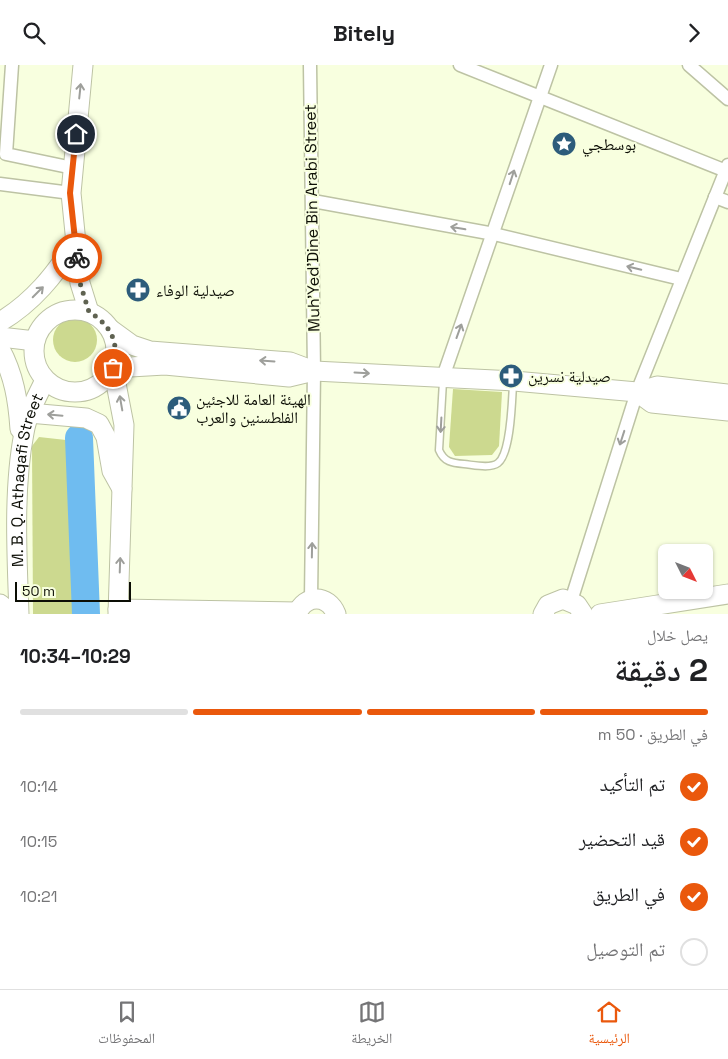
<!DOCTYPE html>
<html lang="ar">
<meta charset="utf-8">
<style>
:root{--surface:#fff;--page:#f2f2f2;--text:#202124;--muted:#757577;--line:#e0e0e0;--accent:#ea580c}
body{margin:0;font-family:"Space Grotesk","Noto Naskh Arabic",sans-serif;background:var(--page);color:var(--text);direction:rtl;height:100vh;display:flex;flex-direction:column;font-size:19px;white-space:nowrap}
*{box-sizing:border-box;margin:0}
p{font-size:16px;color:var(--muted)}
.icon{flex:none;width:28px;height:28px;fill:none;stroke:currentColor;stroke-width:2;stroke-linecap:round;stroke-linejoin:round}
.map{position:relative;height:549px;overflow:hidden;direction:ltr}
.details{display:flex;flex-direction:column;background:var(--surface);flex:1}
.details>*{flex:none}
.needle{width:32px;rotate:132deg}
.controls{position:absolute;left:658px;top:479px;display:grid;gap:10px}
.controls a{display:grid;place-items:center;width:55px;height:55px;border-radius:8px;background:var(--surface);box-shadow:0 1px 4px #0004;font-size:25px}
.scale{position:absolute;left:15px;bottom:12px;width:116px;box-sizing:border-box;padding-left:5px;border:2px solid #0c0e05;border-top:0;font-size:14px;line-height:18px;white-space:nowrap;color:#0c0e05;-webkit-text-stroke:4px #f8ffdf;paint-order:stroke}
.pin{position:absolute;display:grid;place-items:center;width:42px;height:42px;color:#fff;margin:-21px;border:2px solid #fff;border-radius:50%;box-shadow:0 1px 5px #0007}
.courier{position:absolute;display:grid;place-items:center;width:50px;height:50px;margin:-25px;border:4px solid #ea580c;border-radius:50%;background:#fff;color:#222;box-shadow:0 1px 6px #0007}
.summary em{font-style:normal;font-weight:600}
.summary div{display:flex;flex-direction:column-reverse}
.summary{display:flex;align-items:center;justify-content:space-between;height:85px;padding:0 20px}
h1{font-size:32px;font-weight:600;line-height:38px}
.bar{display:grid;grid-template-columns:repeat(4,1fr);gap:8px 5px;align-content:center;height:60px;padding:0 20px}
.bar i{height:6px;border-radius:4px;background:var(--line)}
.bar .on{background:var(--accent)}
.bar p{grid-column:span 4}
ol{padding:0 20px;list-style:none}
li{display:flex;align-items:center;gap:15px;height:55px}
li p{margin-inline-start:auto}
li .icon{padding:5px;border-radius:50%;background:var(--accent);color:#fff;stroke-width:4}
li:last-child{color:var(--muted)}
li i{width:28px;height:28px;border:2px solid var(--line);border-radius:50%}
header{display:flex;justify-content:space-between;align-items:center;height:65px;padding:0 20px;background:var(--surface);font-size:22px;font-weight:600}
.menu{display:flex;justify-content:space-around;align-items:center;height:70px;border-top:1px solid var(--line);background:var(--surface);font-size:14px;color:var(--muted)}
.menu a{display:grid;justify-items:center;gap:2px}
.menu .on{color:var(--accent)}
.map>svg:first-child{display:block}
</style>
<header><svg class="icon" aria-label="forward" viewBox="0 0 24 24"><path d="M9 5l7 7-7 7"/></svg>Bitely<svg class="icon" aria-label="search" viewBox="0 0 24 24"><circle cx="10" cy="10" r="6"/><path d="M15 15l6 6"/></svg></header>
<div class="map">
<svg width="728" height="549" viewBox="0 0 728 549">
<rect width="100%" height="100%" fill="#f8ffdf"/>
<!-- green -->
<g fill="#ccd98f">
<circle cx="75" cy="275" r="22"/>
<path d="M453,324L502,327L499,381L492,390L455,391L449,382Z"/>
<path d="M39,372L66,375L77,549H33L32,381Z"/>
</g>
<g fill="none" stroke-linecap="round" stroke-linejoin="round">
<!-- river -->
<path stroke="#6fbcf0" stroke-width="28" d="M79,373L86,549"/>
<defs>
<path id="lane" d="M443,316L439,385C444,397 452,398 464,399C474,400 490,404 498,398C511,388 512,335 513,319"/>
<g id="street">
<path d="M12,0L6,89L73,103"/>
<path d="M310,0L314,306L311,534"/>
<path d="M460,0L726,106"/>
<path d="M689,0L728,34"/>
<path d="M0,119L71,128"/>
<path d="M715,132L728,137"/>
<path d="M313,136L494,169L681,214"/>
<path d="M443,312L551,0"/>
<path d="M571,536L637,327L728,100"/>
</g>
<g id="secondary">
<path d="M83,0L71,128L80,218L89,247"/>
<circle cx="75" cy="286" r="41"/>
<path d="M0,257C33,237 55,210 75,178"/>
<path d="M110,264L132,280L150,286L290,297L314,306"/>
<path d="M0,272L35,276"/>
<path d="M0,284C14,310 18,335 20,364"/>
<path d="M113,303L165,300L289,312L314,306L514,316L637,327L657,321L728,329"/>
<path d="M113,303L124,360L118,549"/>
<path d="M637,327L652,338L728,346"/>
<path d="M29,348L86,353L99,359L106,372L112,406L122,424"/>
<path d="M0,539L12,549"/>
<path d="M118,544L297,547"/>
<path id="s1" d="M19,549C17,493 13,424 24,368C27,349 37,332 45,315"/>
<path d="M297,549C305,529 328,529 336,549"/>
<path d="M543,549L548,540L563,534L577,540L583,549"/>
<path d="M600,549L728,529"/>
</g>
</defs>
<!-- lane casing -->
<use href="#lane" stroke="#bdc3a4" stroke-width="9"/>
<!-- street casing -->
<use href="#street" stroke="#bdc3a4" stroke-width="15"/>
<!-- secondary casing -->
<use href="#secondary" stroke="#bdc3a4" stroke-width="21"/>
<!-- lane -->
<use href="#lane" stroke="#fff" stroke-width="6"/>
<!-- street -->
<use href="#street" stroke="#fff" stroke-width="12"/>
<!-- secondary -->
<use href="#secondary" stroke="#fff" stroke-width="19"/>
</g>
<!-- one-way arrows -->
<defs><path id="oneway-shaft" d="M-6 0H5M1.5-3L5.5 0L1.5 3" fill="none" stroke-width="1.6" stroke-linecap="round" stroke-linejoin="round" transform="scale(1.25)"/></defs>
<g stroke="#9e9f9b">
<use href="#oneway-shaft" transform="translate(80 26) rotate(-84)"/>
<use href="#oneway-shaft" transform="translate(512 112) rotate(-72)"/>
<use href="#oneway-shaft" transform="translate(458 163) rotate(-170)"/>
<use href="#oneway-shaft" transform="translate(634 203) rotate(-166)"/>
<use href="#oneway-shaft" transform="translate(38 227) rotate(-45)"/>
<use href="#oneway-shaft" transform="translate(459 266) rotate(-70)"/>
<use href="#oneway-shaft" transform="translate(267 296) rotate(-176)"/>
<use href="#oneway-shaft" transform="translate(362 308) rotate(3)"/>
<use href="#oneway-shaft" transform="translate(121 338) rotate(-100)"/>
<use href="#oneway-shaft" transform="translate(55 350) rotate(-175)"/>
<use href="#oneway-shaft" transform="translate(441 360) rotate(93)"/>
<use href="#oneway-shaft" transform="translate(622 373) rotate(108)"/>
<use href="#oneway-shaft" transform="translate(312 485) rotate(-89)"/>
<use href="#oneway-shaft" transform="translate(120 500) rotate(-88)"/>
</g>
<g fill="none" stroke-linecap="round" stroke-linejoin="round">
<!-- done -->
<path stroke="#5f6251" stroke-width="5" stroke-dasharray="0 9" d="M77,193L80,218L89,247C111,260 120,278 113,303"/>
<!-- route -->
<path stroke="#ea580c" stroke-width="6" d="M76,69L70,128L77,193"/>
</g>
<!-- icons -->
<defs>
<symbol id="sight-disc" viewBox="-11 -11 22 22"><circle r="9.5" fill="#2d5c7b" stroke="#f8ffdf"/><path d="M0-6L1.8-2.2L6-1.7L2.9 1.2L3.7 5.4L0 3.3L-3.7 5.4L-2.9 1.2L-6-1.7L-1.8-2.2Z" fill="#fff"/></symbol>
<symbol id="pharmacy-disc" viewBox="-11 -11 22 22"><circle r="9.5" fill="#2d5c7b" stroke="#f8ffdf"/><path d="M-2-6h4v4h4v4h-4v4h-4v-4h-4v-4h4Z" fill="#fff"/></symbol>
<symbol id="civic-disc" viewBox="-11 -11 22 22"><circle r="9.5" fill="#2d5c7b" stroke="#f8ffdf"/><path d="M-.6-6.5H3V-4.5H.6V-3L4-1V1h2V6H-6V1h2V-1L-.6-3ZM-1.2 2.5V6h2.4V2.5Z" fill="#fff"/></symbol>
</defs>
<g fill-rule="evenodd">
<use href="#sight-disc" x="550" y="65" width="28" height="28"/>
<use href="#pharmacy-disc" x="124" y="211" width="28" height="28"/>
<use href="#pharmacy-disc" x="497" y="297" width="28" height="28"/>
<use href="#civic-disc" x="165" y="329" width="28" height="28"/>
</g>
<g text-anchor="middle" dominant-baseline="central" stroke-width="4" stroke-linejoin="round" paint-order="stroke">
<!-- poi labels -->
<g font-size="16" fill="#0c0e05" stroke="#f8ffdf" text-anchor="start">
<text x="582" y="79">بوسطجي</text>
<text x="156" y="225">صيدلية الوفاء</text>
<text x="528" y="311">صيدلية نسرين</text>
<text x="196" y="334">الهيئة العامة للاجئين<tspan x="196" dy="18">الفلطسنين والعرب</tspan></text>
</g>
<!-- street labels -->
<g font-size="16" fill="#0c0e05" stroke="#f8ffdf">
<text transform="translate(312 153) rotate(-91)">Muh'Yed'Dine Bin Arabi Street</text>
<text stroke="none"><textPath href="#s1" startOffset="135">M. B. Q. Athaqafi Street</textPath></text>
</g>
</g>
</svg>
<div class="controls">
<a><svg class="needle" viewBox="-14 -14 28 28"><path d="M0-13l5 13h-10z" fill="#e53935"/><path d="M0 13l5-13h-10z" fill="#757577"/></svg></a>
</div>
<div class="scale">50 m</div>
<div class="pin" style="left:113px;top:303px;background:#ea580c"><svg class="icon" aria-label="bag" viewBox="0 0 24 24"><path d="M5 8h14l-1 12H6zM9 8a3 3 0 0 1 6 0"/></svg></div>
<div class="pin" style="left:76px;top:69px;background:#1f2937"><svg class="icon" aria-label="home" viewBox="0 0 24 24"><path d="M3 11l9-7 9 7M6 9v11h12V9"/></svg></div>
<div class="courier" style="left:77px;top:193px"><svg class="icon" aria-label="bike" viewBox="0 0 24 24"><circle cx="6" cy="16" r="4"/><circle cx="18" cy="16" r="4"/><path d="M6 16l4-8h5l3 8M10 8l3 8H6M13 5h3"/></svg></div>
</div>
<section class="details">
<div class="summary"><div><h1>2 دقيقة</h1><p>يصل خلال</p></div><em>10:29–10:34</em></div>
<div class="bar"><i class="on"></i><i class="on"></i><i class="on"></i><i></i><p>في الطريق · 50 m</p></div>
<ol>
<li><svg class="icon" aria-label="check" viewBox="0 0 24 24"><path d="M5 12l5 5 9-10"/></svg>تم التأكيد<p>10:14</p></li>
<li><svg class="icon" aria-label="check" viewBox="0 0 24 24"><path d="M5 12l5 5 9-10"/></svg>قيد التحضير<p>10:15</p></li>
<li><svg class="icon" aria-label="check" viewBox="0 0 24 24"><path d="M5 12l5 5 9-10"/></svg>في الطريق<p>10:21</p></li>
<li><i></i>تم التوصيل</li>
</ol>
</section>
<nav class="menu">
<a class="on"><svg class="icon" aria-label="home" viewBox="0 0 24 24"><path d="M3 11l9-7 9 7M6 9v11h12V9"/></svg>الرئيسية</a>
<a><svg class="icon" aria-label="map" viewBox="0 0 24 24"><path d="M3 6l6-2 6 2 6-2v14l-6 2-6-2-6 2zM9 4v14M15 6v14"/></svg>الخريطة</a>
<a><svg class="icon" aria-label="saved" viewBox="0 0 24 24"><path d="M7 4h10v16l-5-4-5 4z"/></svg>المحفوظات</a>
</nav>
